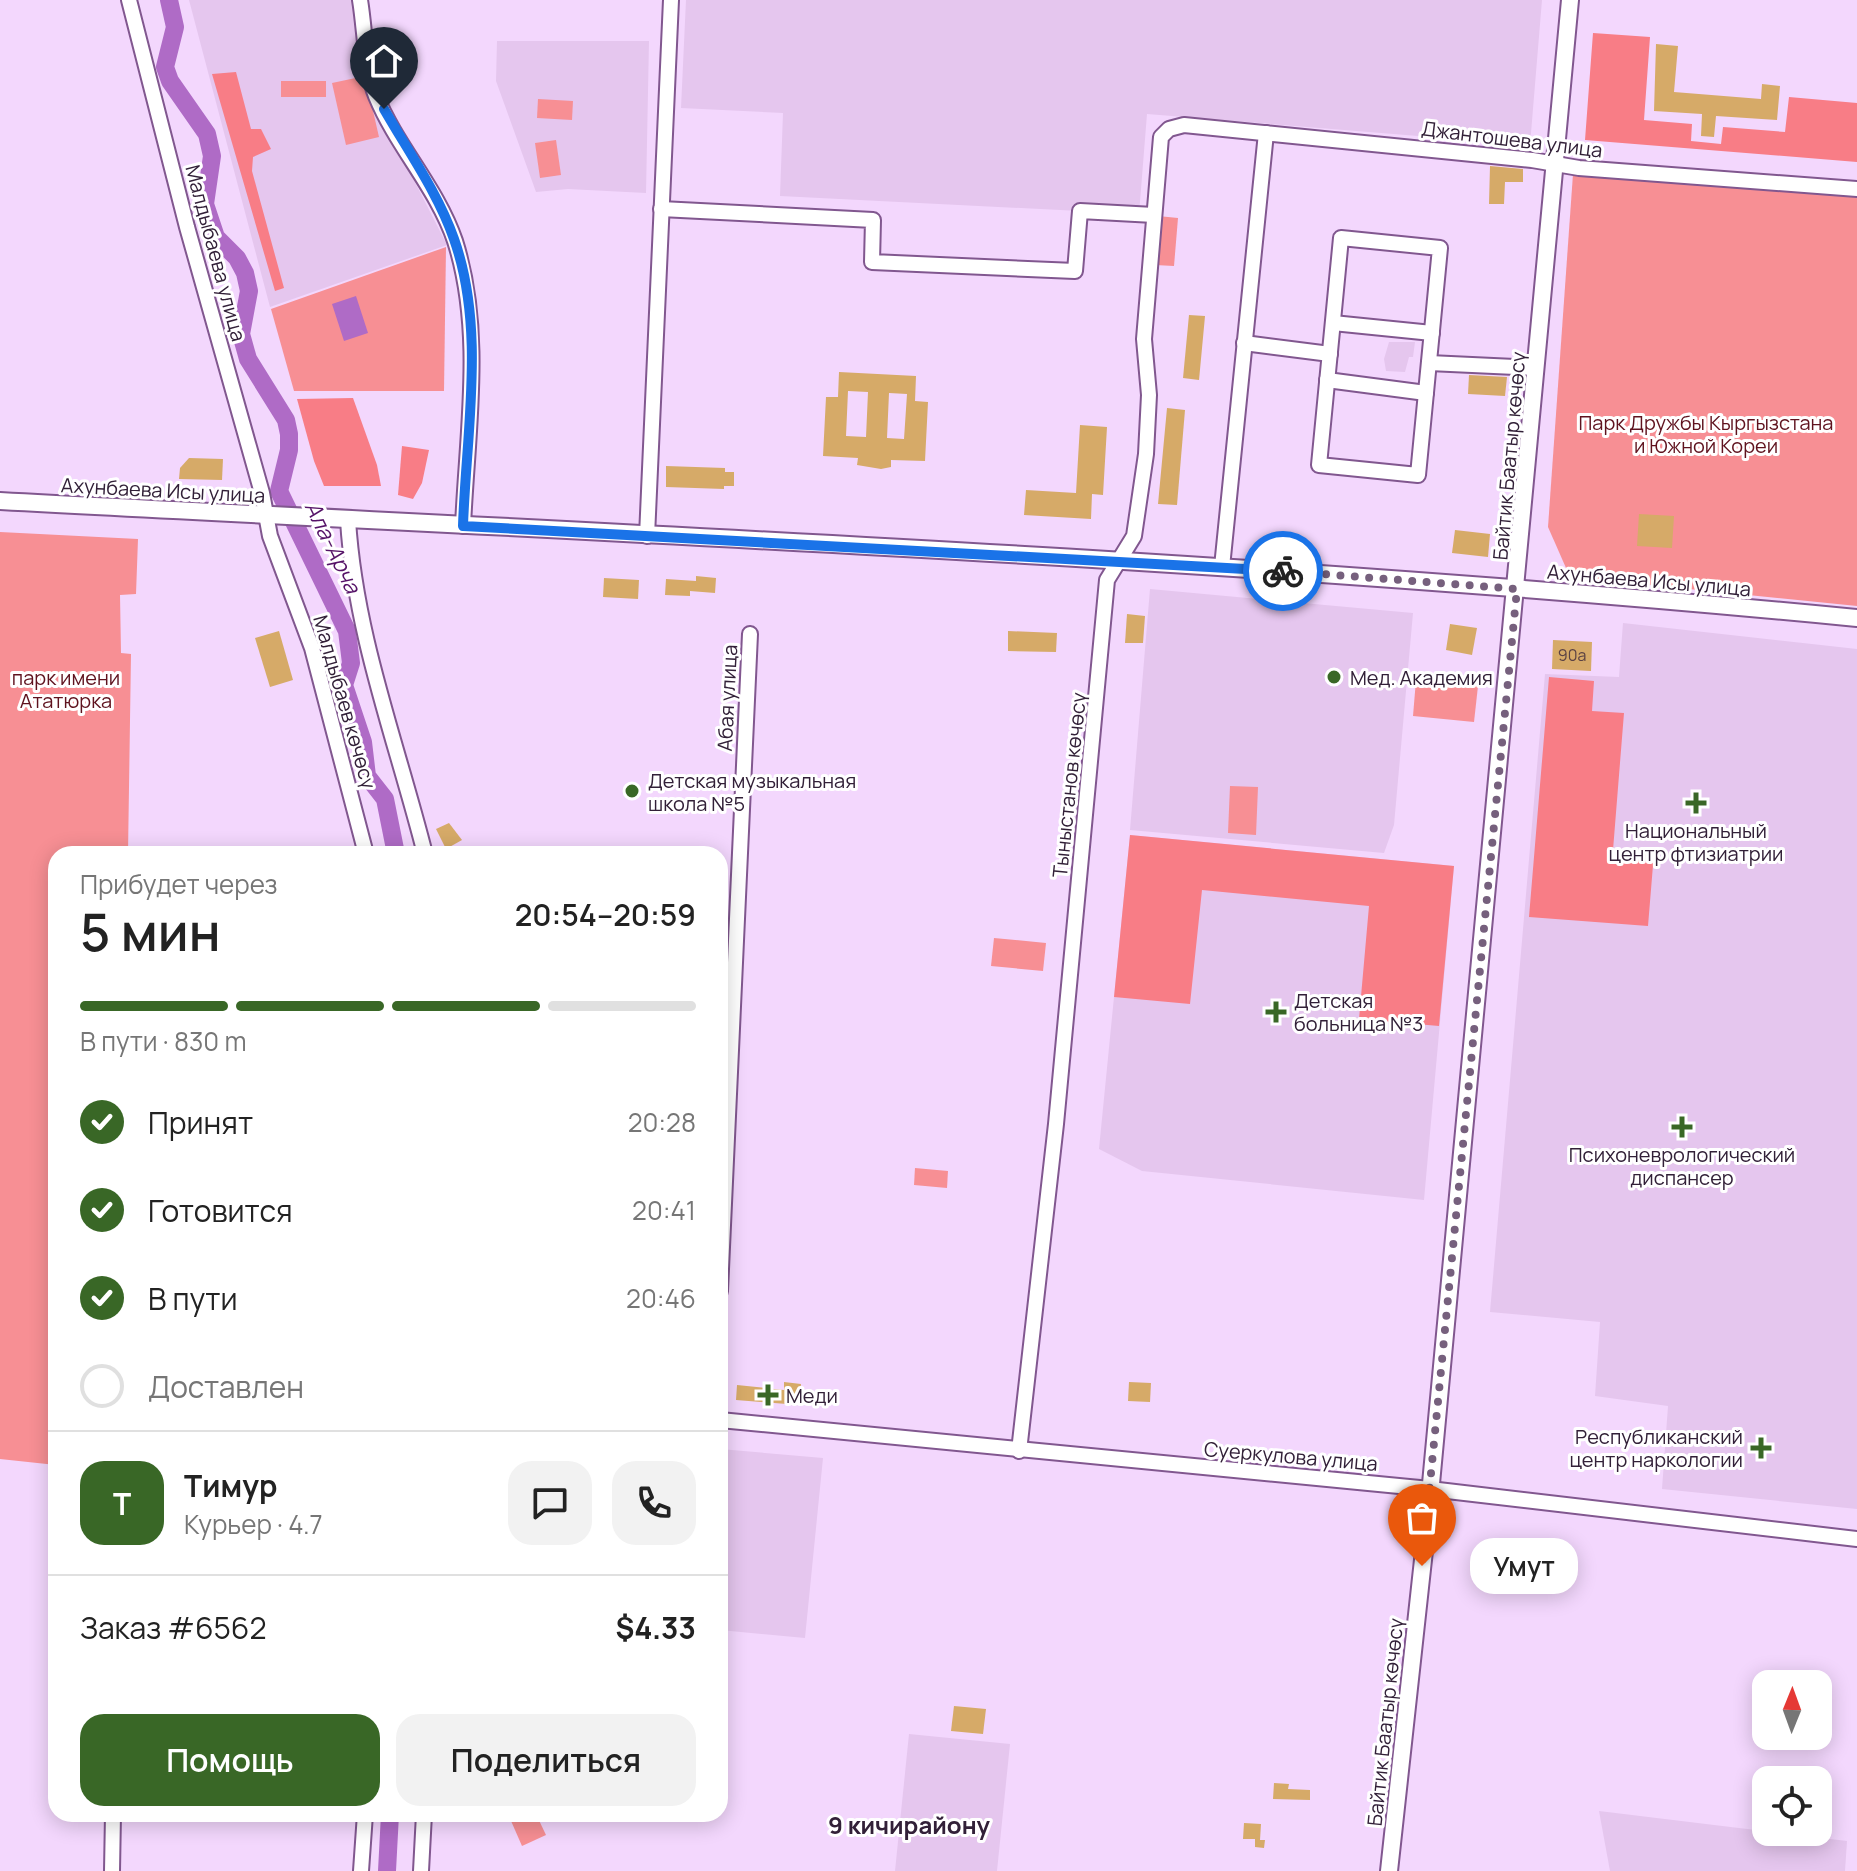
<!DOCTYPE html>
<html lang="ru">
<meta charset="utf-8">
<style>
:root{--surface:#fff;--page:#f2f2f2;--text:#222;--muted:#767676;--line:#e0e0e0;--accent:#396726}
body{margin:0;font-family:Manrope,sans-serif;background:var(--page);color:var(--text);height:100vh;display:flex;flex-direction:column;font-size:30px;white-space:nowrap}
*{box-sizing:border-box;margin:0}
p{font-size:26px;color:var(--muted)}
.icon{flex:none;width:44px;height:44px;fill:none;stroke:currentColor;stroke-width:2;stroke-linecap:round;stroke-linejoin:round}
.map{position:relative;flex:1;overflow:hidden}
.drawer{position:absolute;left:48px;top:846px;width:680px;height:976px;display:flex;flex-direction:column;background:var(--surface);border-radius:24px;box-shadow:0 4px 20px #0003}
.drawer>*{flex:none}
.needle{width:52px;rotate:1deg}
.fabs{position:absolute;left:1752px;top:1670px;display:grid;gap:16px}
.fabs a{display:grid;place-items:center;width:80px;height:80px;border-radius:16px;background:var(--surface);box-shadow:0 4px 20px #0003;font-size:40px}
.pin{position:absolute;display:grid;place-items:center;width:68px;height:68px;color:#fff;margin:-82px -34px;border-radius:50% 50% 50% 0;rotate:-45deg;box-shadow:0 0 8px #0007}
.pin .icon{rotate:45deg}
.courier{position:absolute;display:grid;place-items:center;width:80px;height:80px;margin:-40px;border:6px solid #1a73e8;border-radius:50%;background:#fff;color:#222;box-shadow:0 2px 10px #0007}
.bubble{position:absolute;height:56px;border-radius:24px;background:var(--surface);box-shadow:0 4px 20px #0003;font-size:26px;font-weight:600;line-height:56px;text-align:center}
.head em{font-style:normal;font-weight:600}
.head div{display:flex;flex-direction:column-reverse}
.head{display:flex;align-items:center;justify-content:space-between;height:136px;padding:0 32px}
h1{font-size:52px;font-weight:600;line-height:60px}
.bar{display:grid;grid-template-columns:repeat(4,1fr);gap:12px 8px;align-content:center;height:96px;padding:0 32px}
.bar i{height:10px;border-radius:6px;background:var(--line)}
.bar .active{background:var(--accent)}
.bar p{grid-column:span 4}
.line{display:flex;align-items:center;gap:20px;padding:0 32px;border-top:2px solid var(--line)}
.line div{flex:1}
.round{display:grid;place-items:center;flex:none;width:84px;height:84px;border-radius:24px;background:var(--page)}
ol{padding:0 32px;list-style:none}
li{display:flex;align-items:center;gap:24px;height:88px}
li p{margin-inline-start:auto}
li .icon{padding:8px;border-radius:50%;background:var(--accent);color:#fff;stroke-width:4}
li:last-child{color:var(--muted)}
li i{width:44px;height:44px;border:4px solid var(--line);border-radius:50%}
.action{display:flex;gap:16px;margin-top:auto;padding:16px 32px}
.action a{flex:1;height:92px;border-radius:24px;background:var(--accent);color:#fff;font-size:32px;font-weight:600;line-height:92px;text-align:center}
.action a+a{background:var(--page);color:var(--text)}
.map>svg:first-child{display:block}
</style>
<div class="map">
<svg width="1857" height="1871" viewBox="0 0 1857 1871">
<rect width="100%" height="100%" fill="#f3d7fd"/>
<!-- built -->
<g fill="#e5c6ee">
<path d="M189,0H355L371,96L447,245L270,307Z"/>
<path d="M686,0H1542L1530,145L1147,114L1139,214L780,196L783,113L681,108Z"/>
<path d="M497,41H649L646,193L568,189L536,192L496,81Z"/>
<path d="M1389,342H1415L1413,357H1409L1405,372L1386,371L1384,359Z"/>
<path d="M1150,589L1413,613L1394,825L1384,853L1130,830Z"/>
<path d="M1623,623L1857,649V1509L1662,1489L1668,1406L1595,1396L1600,1322L1490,1312L1545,674L1619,677Z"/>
<path d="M1130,835L1454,866L1424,1200L1142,1171L1099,1149Z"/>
<path d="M720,1449L823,1458L805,1638L720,1630Z"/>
<path d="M909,1734L1010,1744L997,1871H895Z"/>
<path d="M1599,1811L1847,1841L1845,1871H1610Z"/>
</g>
<!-- green -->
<g fill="#f78f94">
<path d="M365,76L379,137L346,145L332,83Z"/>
<rect x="281" y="81" width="45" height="16"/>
<path d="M538,99L573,101L572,120L537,118Z"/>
<path d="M556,140L561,175L540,178L535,143Z"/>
<path d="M1573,174L1857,195V606L1570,577L1548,527Z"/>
<path d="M1158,216L1178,218L1174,266L1155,265Z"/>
<path d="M446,247L444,391H294L271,309Z"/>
<path d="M0,532L138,539L136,594L120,595L121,653L131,654L128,854H56V1465L0,1459Z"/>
<path d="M1416,680L1478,686L1474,722L1413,716Z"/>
<path d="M1230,786L1258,787L1256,835L1228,833Z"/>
<path d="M994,938L1046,943L1043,971L991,966Z"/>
<path d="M915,1168L948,1171L947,1188L914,1185Z"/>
<path d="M508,1814H536L546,1835L522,1846Z"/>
</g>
<!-- forest -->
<g fill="#f87d86">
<path d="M1593,33L1650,37L1644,120L1692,124L1691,141L1721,144L1723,127L1785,132L1789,97L1857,103V162L1585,140Z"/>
<path d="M236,72L251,129H261L271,149L253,157L252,171L284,288L275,291L212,74Z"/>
<path d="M353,398L377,465L381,486H324L314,461L297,399Z"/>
<path d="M402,446L429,450L422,483L413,499L398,495Z"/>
<path d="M1549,677L1594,681L1592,711L1624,713L1613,850L1654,853L1648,926L1529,917Z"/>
<path d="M1130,835L1454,866L1439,1026L1359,1019L1369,906L1202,890L1190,1004L1114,997Z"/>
</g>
<!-- water -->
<path fill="#af6bc6" d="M356,296L368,333L344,341L332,304Z"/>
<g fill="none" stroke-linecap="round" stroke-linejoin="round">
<!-- river -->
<g stroke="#af6bc6" stroke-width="18">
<path d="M169,0L175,27L165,67L170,81L207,134L212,156L205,204L216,237L237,258L245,273L249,291L241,334L248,359L286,420L289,434V450L279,491L347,631L351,663L344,685L363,742L367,776L385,799L396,854"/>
<path d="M387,1871L390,1814"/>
</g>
</g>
<!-- building -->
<g fill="#d6aa68" fill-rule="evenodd">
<path d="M1656,44L1678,46L1674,92L1761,99L1762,84L1780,86L1777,120L1716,116L1714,137L1701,136L1702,114L1654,111Z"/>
<path d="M1490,166L1523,169V182H1505L1504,204H1489Z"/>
<path d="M1189,315L1205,316L1199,380L1183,378Z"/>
<path d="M839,372L916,376L915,401L928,402L925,461L891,460V467L881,469L857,465L858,458L823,456L826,397H838ZM848,391L868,392L866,437L846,436ZM889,393L907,394L904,439L887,438Z"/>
<path d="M1469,375L1507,377L1505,396L1468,394Z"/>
<path d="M1167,408L1185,410L1177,505L1158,504Z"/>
<path d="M1080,425L1107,427L1103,495L1092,494L1091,519L1024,515L1026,490L1076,493Z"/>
<path d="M189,458L223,459L222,480L179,479L180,468Z"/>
<path d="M666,466L725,468V472H734V486H724V489L666,487Z"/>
<path d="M1639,514L1674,516L1672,548L1637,546Z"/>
<path d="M1455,530L1490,534L1488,557L1452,553Z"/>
<path d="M696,576L716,578L715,593L690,591V596L665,595L666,579L696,581Z"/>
<path d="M604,578L639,580L638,599L603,597Z"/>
<path d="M1127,614L1145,616L1143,643H1125Z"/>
<path d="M1450,624L1477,628L1472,655L1446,650Z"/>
<path d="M279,631L293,680L270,687L255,638Z"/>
<path d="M1008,631L1057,633L1056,652L1008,651Z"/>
<path d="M1553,640L1592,642L1591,671L1552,669Z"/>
<path d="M449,823L462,840L446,849L436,829Z"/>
<path d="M784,1382L801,1384L799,1405L736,1400L737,1385L784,1390Z"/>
<path d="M1129,1382L1151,1383L1150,1402L1128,1401Z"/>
<path d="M954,1706L986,1709L983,1734L951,1731Z"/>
<path d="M1274,1783L1289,1784L1288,1789L1310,1790V1800L1273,1799Z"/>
<path d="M1244,1823L1261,1824L1260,1840H1265L1264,1848L1255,1847V1839H1243Z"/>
</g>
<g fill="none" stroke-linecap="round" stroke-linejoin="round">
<defs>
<g id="minor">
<path d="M129,0L187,227L262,493L270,536L312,648L366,854"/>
<path d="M360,0C365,30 365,69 376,96C397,147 437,188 455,241C484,332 467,432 463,526"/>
<path d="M661,209L873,220L872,262L1075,271L1080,211L1154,215"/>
<path d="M1341,238L1440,248L1418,475L1319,465Z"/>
<path d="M1333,323L1432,333"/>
<path d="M1244,343L1330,354"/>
<path d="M1429,363L1536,368"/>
<path d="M1327,380L1426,393"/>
<path d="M348,520C355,635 397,743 425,854"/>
<path d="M647,536L671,0"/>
<path d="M1222,567L1266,133"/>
<path d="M720,1291L750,634"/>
<path d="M720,1420L1430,1489L1857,1539"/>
<path d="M1019,1451L1056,1124L1107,580L1134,536L1146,454L1149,395L1144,339L1161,137L1169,129L1184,125L1532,160L1579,168L1857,189"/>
<path d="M112,1871L113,1814"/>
<path d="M361,1871L365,1814"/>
<path d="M421,1871L424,1814"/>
</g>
<g id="major">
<path d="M0,501C619,534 1240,558 1857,618"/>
<path d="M1389,1871L1429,1505L1570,0"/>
</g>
</defs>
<!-- minor casing -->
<use href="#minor" stroke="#81578f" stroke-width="18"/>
<!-- major casing -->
<use href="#major" stroke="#81578f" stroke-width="20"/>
<!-- minor -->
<use href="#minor" stroke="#fff" stroke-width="14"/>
<!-- major -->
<use href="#major" stroke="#fff" stroke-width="16"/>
</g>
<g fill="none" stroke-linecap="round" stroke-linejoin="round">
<!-- done -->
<path stroke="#76607d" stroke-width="8" stroke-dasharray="0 14.4" d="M1283,571L1517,589L1422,1566"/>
<!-- route -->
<path stroke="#1a73e8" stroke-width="10" d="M384,109C408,151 438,193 454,239C486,329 466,433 463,526L1283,571"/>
</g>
<!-- markers -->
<g fill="#396726" stroke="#fff" stroke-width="3">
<circle cx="1334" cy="677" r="8"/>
<circle cx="632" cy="791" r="8"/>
<path d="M1692 791h8v8h8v8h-8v8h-8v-8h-8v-8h8z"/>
<path d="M1272 1000h8v8h8v8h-8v8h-8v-8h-8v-8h8z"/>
<path d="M1678 1115h8v8h8v8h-8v8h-8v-8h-8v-8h8z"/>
<path d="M764 1383h8v8h8v8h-8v8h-8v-8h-8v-8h8z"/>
<path d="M1757 1436h8v8h8v8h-8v8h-8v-8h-8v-8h8z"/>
</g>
<g text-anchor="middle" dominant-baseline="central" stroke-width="6" stroke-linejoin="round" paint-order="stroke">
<!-- number labels -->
<g font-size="16" fill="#5b4244">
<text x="1572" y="655">90а</text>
</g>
<!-- street labels -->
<g font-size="20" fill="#322038" stroke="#fff">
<text transform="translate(1512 139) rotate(7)">Джантошева улица</text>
<text transform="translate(216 253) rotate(75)">Малдыбаева улица</text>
<text transform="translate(1509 456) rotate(-85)">Байтик Баатыр көчөсү</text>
<text transform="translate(163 490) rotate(3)">Ахунбаева Исы улица</text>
<text transform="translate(1649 580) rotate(5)">Ахунбаева Исы улица</text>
<text transform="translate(727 698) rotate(-87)">Абая улица</text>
<text transform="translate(345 702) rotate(74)">Малдыбаев көчөсү</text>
<text transform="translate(1069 785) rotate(-84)">Тыныстанов көчөсү</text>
<text transform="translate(1291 1456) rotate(5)">Суеркулова улица</text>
<text transform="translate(1385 1722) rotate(-84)">Байтик Баатыр көчөсү</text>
</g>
<!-- park labels -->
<g font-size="20" fill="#5f121e" stroke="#fff">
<text x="1706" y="422">Парк Дружбы Кыргызстана<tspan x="1706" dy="23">и Южной Кореи</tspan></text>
<text x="66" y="677">парк имени<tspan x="66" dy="23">Ататюрка</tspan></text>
</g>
<!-- poi labels -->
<g font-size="20" fill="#322038" stroke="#fff" text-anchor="start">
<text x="1350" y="677">Мед. Академия</text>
<text x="648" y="780">Детская музыкальная<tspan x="648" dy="23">школа №5</tspan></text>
<text x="1696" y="830" text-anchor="middle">Национальный<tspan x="1696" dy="23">центр фтизиатрии</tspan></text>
<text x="1294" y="1000">Детская<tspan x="1294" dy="23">больница №3</tspan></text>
<text x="1682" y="1154" text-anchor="middle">Психоневрологический<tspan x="1682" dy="23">диспансер</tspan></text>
<text x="786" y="1395">Меди</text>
<text x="1743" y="1436" text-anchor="end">Республиканский<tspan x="1743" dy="23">центр наркологии</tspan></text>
</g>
<!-- water labels -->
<g font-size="22" font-style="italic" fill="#551267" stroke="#fff">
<text transform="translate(333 547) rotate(64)">Ала-Арча</text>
</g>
<!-- quarter labels -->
<g font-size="24" font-weight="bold" fill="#322038" stroke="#fff">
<text x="909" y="1824">9 кичирайону</text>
</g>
</g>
</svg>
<div class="fabs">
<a><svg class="needle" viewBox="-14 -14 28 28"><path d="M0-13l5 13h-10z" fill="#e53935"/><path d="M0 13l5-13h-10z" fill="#767676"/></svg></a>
<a><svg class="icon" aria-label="locate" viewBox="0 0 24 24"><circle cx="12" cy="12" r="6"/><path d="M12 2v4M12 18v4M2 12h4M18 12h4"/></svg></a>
</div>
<div class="pin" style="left:1422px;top:1566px;background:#ea580c"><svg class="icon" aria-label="bag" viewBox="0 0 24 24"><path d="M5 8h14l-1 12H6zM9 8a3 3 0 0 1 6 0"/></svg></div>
<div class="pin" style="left:384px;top:109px;background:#1f2937"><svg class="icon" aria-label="home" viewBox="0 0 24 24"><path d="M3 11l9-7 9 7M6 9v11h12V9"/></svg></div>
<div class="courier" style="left:1283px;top:571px"><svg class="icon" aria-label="bike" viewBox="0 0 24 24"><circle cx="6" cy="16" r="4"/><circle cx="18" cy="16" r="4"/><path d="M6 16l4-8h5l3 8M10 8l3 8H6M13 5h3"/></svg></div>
<div class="bubble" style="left:1470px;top:1538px;width:108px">Умут</div>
<section class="drawer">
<div class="head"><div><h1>5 мин</h1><p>Прибудет через</p></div><em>20:54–20:59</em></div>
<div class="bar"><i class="active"></i><i class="active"></i><i class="active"></i><i></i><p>В пути · 830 m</p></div>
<ol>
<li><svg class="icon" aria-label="check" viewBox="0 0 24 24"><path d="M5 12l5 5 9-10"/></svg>Принят<p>20:28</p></li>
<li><svg class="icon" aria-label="check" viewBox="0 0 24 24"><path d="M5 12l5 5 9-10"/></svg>Готовится<p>20:41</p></li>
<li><svg class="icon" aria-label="check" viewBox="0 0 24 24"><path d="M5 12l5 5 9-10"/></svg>В пути<p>20:46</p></li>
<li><i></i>Доставлен</li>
</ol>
<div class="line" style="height:144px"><b class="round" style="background:var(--accent);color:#fff">Т</b><div><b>Тимур</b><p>Курьер · 4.7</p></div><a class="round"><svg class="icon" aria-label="chat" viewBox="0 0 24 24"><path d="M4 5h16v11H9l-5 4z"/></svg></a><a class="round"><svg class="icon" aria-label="phone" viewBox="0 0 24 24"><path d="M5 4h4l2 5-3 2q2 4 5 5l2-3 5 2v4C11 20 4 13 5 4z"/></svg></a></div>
<div class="line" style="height:104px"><div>Заказ #6562</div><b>$4.33</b></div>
<div class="action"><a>Помощь</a><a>Поделиться</a></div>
</section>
</div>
